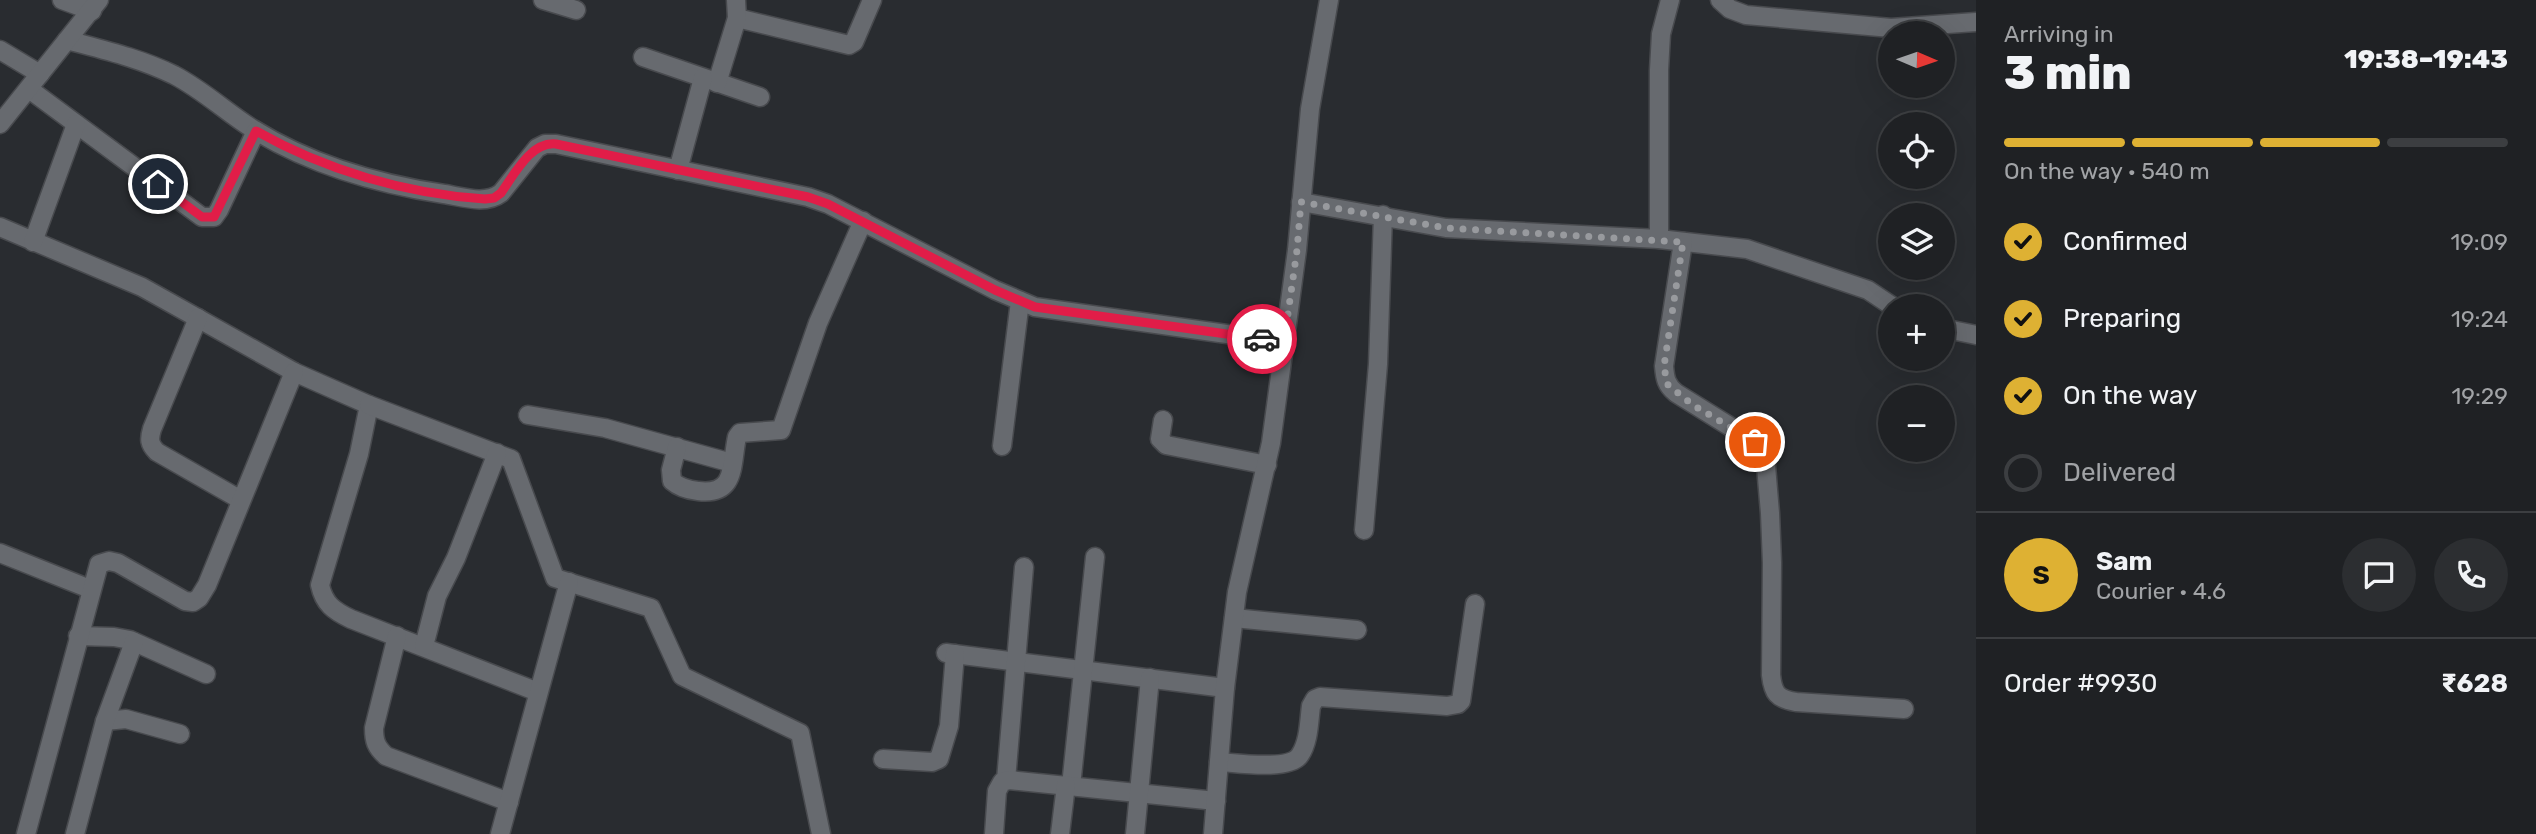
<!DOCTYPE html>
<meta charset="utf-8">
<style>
:root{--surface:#1f2124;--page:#2c2e31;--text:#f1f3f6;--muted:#a1a3a6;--line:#3c3e41;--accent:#deb133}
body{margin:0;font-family:Rubik,sans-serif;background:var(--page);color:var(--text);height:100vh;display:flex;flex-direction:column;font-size:26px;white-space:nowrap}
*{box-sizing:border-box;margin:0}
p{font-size:23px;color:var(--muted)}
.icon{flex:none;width:38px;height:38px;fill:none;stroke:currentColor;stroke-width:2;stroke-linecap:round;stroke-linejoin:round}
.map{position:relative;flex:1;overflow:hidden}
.panel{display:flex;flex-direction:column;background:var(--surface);width:560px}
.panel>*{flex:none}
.needle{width:46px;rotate:92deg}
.fabs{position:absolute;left:1878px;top:21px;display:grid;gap:14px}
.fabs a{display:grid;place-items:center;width:77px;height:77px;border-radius:50%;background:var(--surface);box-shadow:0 7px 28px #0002,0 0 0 2px var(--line);font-size:35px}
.pin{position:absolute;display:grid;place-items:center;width:60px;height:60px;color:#fff;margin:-30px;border:4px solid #fff;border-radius:50%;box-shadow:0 2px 7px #0007}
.courier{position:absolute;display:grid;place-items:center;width:70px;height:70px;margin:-35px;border:5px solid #e11d48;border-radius:50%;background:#fff;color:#222;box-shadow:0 2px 9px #0007}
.headline em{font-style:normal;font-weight:800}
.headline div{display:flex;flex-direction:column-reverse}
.headline{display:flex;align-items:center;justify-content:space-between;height:119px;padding:0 28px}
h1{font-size:46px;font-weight:800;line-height:52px}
.bar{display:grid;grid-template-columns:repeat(4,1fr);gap:10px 7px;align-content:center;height:84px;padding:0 28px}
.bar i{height:9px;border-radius:5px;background:var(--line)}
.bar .current{background:var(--accent)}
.bar p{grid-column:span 4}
.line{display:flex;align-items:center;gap:18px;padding:0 28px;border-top:2px solid var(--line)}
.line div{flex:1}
.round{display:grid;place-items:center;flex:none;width:74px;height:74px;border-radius:37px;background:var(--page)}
ol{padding:0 28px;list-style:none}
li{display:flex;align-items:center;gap:21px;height:77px}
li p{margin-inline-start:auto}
li .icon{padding:7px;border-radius:50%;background:var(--accent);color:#111;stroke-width:4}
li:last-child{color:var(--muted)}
li i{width:38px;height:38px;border:4px solid var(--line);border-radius:50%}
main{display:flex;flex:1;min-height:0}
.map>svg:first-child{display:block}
</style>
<main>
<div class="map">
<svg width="1976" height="834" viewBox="0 0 1976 834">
<rect width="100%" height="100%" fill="#292c30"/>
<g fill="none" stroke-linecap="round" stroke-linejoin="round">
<defs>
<g id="minor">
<path d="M62,0L92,11"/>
<path d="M543,0L576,10"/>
<path d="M1720,0L1730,9L1746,15L1891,28L1976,22"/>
<path d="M737,18L849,45L854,42L872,0"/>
<path d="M67,40C104,50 139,58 174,75C203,90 226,112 253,129C311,165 378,184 444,194C463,197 485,205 501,193L537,148L545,144H556L808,197L828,204L995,290L1035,307L1284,342"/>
<path d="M0,50L40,74"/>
<path d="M643,57L760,97"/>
<path d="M717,83L737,18L736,0"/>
<path d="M29,89L202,217H214L219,210L256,131"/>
<path d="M0,124L99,0"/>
<path d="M678,170L703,78"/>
<path d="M1301,202L1446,228L1659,239L1747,249L1868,290L1892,306"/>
<path d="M0,227L142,287L294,372L369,405L359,454L320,585C324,604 334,611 351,619L538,692"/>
<path d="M1659,239V70L1661,34L1670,0"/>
<path d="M33,242L76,124"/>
<path d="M1683,242L1664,366C1665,378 1666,385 1676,393L1755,442L1762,450L1766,466L1770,513L1772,563L1771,675C1773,693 1777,699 1796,702L1904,709"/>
<path d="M198,318L152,429C149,439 149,444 157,452L241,500"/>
<path d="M1942,328L1976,335"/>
<path d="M369,405L511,459L555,578L651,608L682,676L800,733L821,834"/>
<path d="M528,415L605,428L732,463"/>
<path d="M1163,420L1160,439L1166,445L1267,465"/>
<path d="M1002,446L1020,301"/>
<path d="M677,447L671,470L672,481C680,488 688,490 698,491C737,496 731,464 737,437L740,433L781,430L818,323L863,221"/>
<path d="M1364,530L1378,364L1383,215"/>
<path d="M0,553L90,589"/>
<path d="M1234,618L1357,630"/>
<path d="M78,636L114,637L130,640L206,674"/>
<path d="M397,636L374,728C374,741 376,747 386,756L509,802"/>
<path d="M424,646L437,596L456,558L497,453"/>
<path d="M946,653L1225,688"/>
<path d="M105,721L126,719L180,734"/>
<path d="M883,759L932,762L939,759L949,726L955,654"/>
<path d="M1219,762C1237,763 1290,771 1300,755C1309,742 1309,721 1311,706L1315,699L1320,697L1447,706L1458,704L1461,701L1475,604"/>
<path d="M1006,780L1024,567"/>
<path d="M1071,786L1095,557"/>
<path d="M26,834L99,564L109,561L118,563L185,601L193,602L199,598L207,585L294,372"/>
<path d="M75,834L105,721L134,642"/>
<path d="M500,834L569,582"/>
<path d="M994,834L997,791L1002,782L1009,780L1216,801"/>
<path d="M1060,834L1066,785"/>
<path d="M1135,834L1150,678"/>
<path d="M1213,834L1225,688L1237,592L1271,443L1297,250L1310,109L1329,0"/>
</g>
</defs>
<!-- minor casing -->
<use href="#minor" stroke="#484a4e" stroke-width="21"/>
<!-- minor -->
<use href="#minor" stroke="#676a6f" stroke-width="18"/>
</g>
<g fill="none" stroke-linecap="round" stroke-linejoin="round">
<!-- done -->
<path stroke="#989a9e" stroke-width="7" stroke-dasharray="0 12.6" d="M1262,339L1284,342L1297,250L1301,202L1446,228L1683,242L1664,366L1667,384L1693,405L1755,442"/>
<!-- route -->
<path stroke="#e11d48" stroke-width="9" d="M158,184L202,217H214L256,131C325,170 406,194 485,199L494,198L501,193C514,175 531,141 556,144L808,197L828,204L995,290L1035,307L1262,339"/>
</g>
</svg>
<div class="fabs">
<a><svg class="needle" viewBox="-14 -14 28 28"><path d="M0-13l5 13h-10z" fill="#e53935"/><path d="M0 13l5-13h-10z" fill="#a1a3a6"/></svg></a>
<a><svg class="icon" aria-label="locate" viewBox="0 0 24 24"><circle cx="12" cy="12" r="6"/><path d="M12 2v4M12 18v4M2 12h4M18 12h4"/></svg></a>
<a><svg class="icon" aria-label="layers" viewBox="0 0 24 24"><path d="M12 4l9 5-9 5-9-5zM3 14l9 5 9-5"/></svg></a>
<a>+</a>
<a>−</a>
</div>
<div class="pin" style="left:1755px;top:442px;background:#ea580c"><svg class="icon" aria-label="bag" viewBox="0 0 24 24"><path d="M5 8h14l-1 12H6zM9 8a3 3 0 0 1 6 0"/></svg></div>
<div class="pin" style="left:158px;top:184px;background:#1f2937"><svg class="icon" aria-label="home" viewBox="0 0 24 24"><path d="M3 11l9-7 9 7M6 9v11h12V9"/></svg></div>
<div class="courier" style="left:1262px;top:339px"><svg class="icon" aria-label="car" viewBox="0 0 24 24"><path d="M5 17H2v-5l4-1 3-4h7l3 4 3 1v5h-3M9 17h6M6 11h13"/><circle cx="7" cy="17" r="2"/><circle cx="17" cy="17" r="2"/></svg></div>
</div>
<section class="panel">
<div class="headline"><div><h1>3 min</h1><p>Arriving in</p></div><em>19:38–19:43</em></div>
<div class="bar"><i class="current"></i><i class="current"></i><i class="current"></i><i></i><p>On the way · 540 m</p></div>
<ol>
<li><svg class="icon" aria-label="check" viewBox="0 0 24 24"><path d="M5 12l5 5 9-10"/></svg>Confirmed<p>19:09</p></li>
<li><svg class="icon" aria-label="check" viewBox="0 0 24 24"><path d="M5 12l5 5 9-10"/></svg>Preparing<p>19:24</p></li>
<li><svg class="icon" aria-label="check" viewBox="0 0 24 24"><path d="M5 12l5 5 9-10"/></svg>On the way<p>19:29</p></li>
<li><i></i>Delivered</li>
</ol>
<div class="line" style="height:126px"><b class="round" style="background:var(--accent);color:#111">S</b><div><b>Sam</b><p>Courier · 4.6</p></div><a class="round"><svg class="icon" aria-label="chat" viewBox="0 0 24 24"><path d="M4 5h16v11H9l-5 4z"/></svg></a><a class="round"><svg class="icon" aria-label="phone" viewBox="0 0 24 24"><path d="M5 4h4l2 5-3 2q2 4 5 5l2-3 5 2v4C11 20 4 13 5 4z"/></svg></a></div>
<div class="line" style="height:91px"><div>Order #9930</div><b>₹628</b></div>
</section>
</main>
